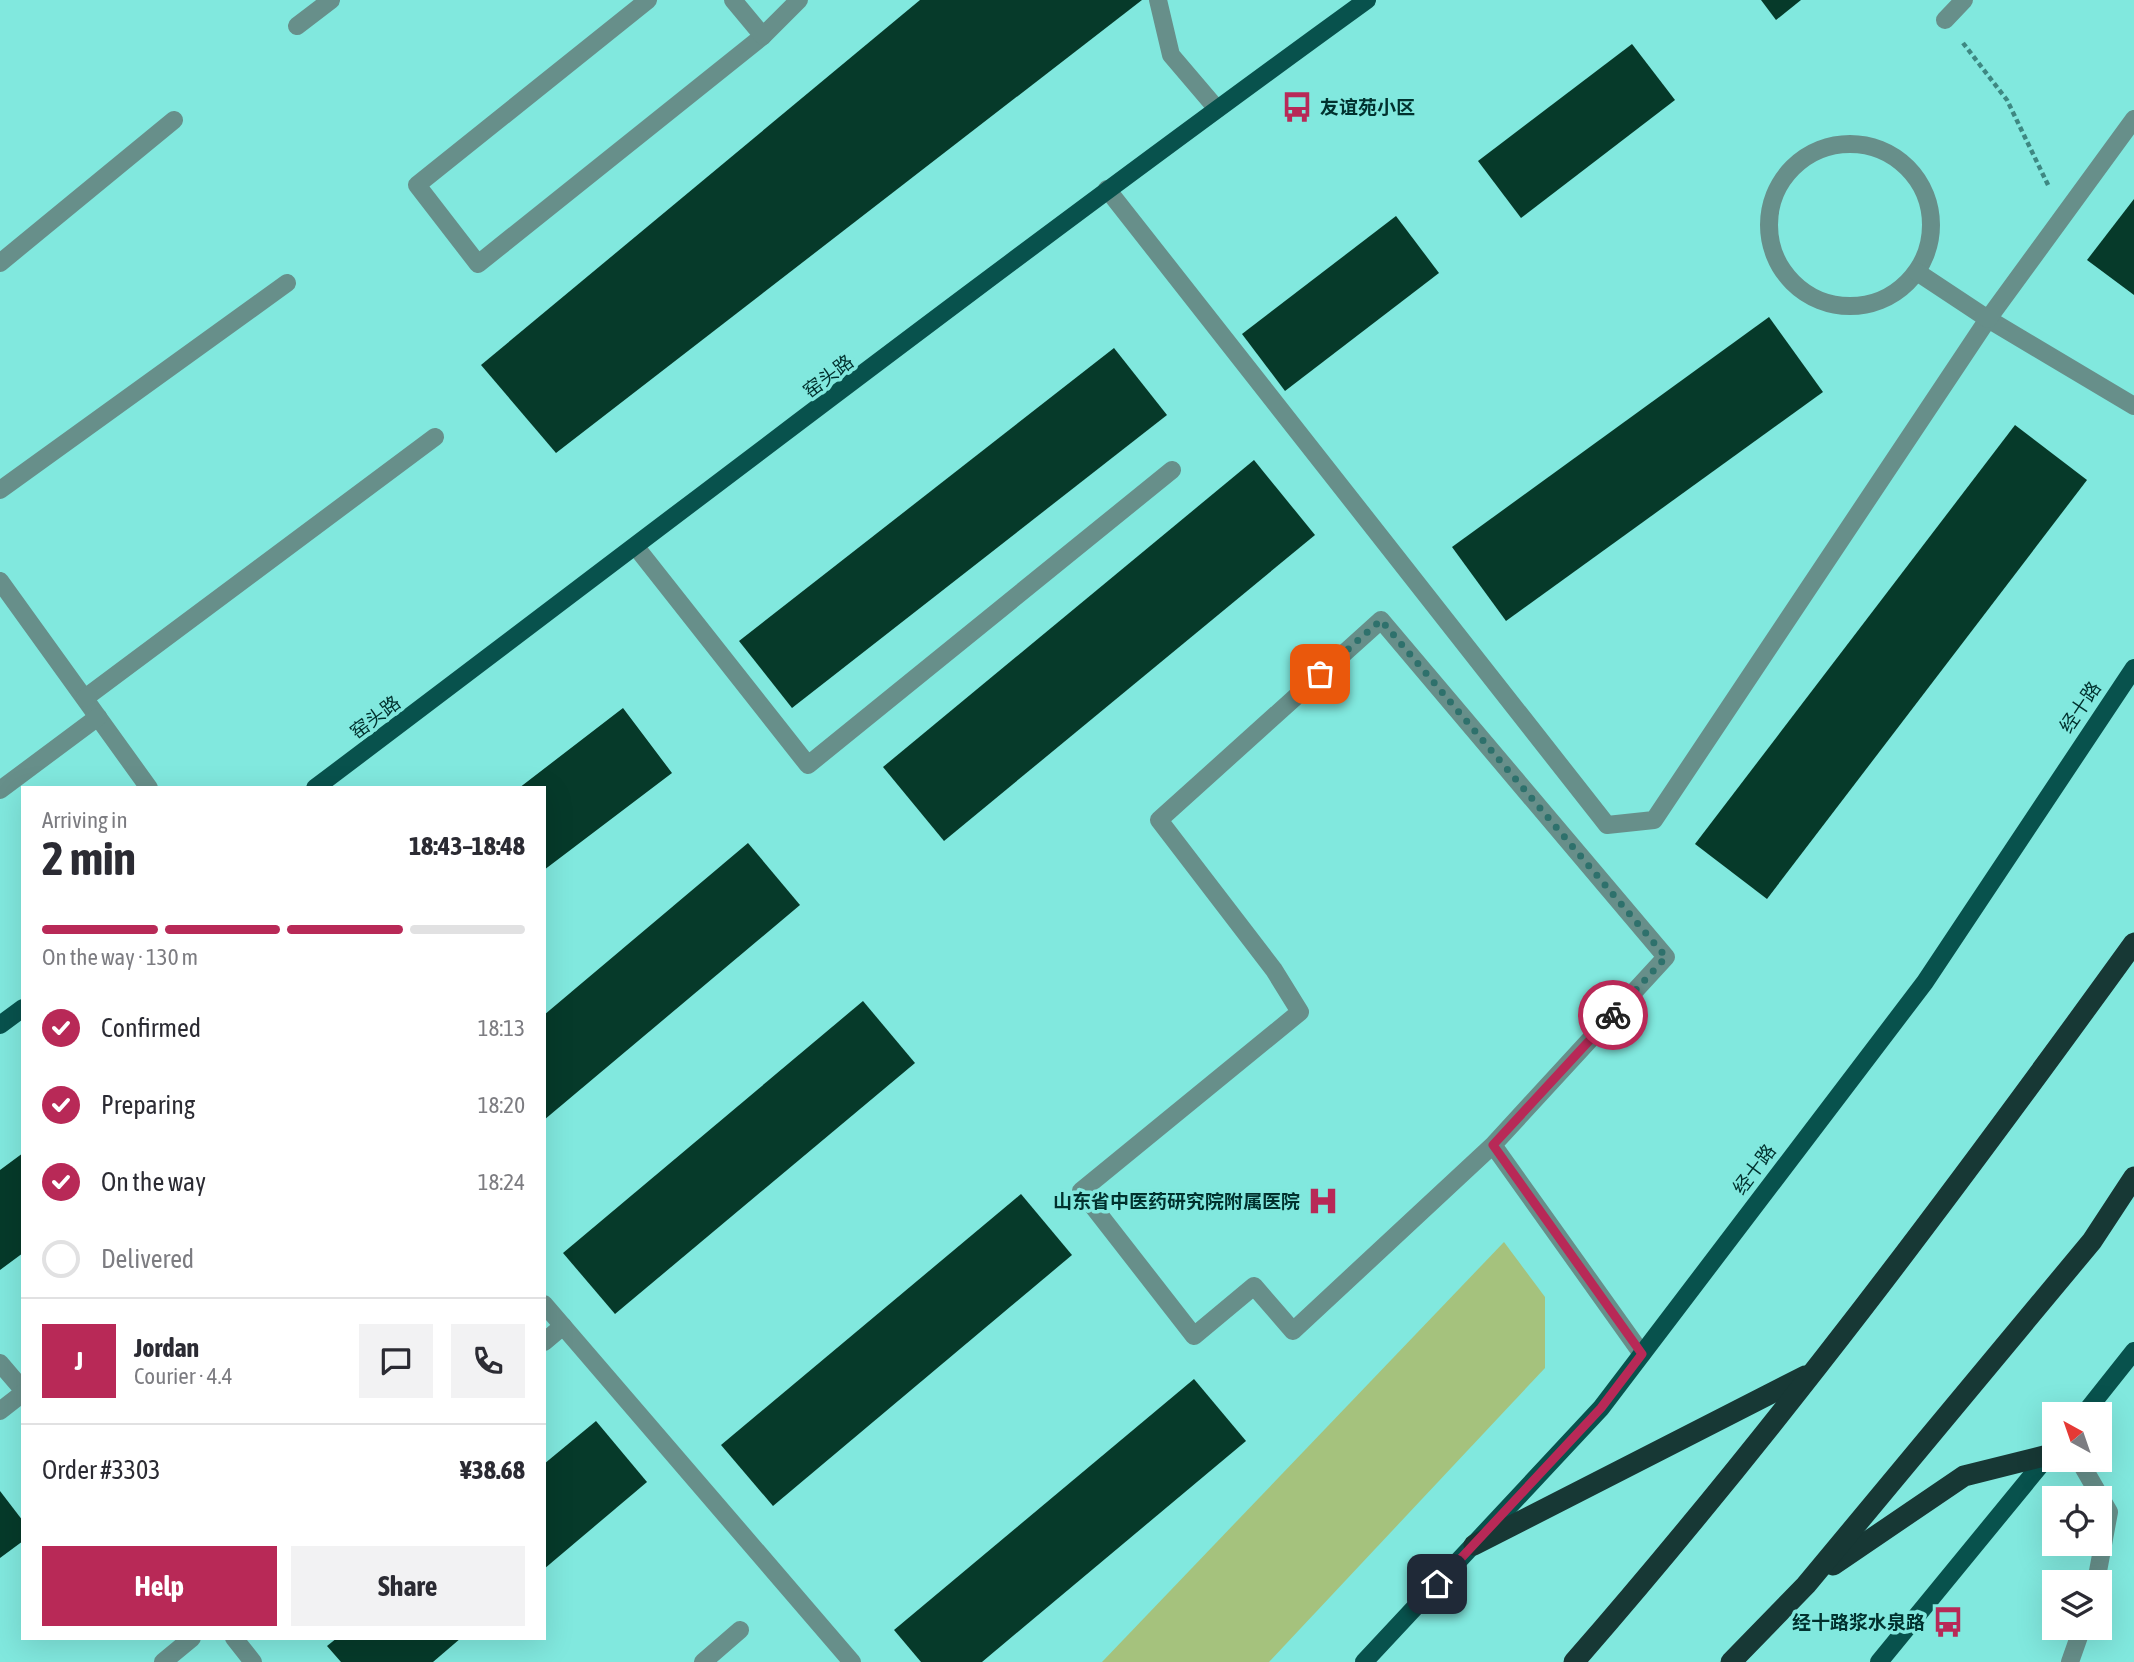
<!DOCTYPE html>
<meta charset="utf-8">
<style>
:root{--surface:#fff;--page:#f2f2f3;--text:#2b2b33;--muted:#7c7c81;--line:#e1e1e2;--accent:#b82957}
body{margin:0;font-family:"Asap Condensed","Noto Sans SC",sans-serif;background:var(--page);color:var(--text);height:100vh;display:flex;flex-direction:column;font-size:26px;white-space:nowrap}
*{box-sizing:border-box;margin:0}
p{font-size:23px;color:var(--muted)}
.icon{flex:none;width:38px;height:38px;fill:none;stroke:currentColor;stroke-width:2;stroke-linecap:round;stroke-linejoin:round}
.map{position:relative;flex:1;overflow:hidden}
.panel{position:absolute;left:21px;top:786px;width:525px;height:854px;display:flex;flex-direction:column;background:var(--surface);border-radius:0px;box-shadow:0 7px 28px #0002}
.panel>*{flex:none}
.needle{width:46px;rotate:320deg}
.fabs{position:absolute;left:2042px;top:1402px;display:grid;gap:14px}
.fabs a{display:grid;place-items:center;width:70px;height:70px;border-radius:0px;background:var(--surface);box-shadow:0 7px 28px #0002;font-size:35px}
.pin{position:absolute;display:grid;place-items:center;width:60px;height:60px;color:#fff;margin:-30px;border-radius:14px;box-shadow:0 4px 10px #0006}
.courier{position:absolute;display:grid;place-items:center;width:70px;height:70px;margin:-35px;border:5px solid #b82957;border-radius:50%;background:#fff;color:#222;box-shadow:0 2px 9px #0007}
.head em{font-style:normal;font-weight:700}
.head div{display:flex;flex-direction:column-reverse}
.head{display:flex;align-items:center;justify-content:space-between;height:119px;padding:0 21px}
h1{font-size:46px;font-weight:700;line-height:52px}
.bar{display:grid;grid-template-columns:repeat(4,1fr);gap:10px 7px;align-content:center;height:84px;padding:0 21px}
.bar i{height:9px;border-radius:5px;background:var(--line)}
.bar .on{background:var(--accent)}
.bar p{grid-column:span 4}
.line{display:flex;align-items:center;gap:18px;padding:0 21px;border-top:2px solid var(--line)}
.line div{flex:1}
.round{display:grid;place-items:center;flex:none;width:74px;height:74px;border-radius:0px;background:var(--page)}
ol{padding:0 21px;list-style:none}
li{display:flex;align-items:center;gap:21px;height:77px}
li p{margin-inline-start:auto}
li .icon{padding:7px;border-radius:50%;background:var(--accent);color:#fff;stroke-width:4}
li:last-child{color:var(--muted)}
li i{width:38px;height:38px;border:4px solid var(--line);border-radius:50%}
.primary-button{display:flex;gap:14px;margin-top:auto;padding:14px 21px}
.primary-button a{flex:1;height:80px;border-radius:0px;background:var(--accent);color:#fff;font-size:28px;font-weight:700;line-height:80px;text-align:center}
.primary-button a+a{background:var(--page);color:var(--text)}
.map>svg:first-child{display:block}
</style>
<div class="map">
<svg width="2134" height="1662" viewBox="0 0 2134 1662">
<rect width="100%" height="100%" fill="#81e8de"/>
<!-- green -->
<path fill="#a5c27d" d="M1504,1242L1545,1297V1368L1269,1662H1102Z"/>
<!-- building -->
<g fill="#063a2a">
<path d="M920,0H1142L556,453L481,365Z"/>
<path d="M1761,0H1801L1776,20Z"/>
<path d="M1632,44L1675,100L1521,218L1478,161Z"/>
<path d="M2134,199V295L2087,260Z"/>
<path d="M1396,216L1439,273L1285,391L1242,334Z"/>
<path d="M1769,317L1823,392L1506,621L1452,547Z"/>
<path d="M1114,348L1167,415L792,708L739,641Z"/>
<path d="M2015,425L2087,480L1767,899L1695,844Z"/>
<path d="M1254,460L1315,535L944,841L883,767Z"/>
<path d="M623,708L672,773L544,870V788H519Z"/>
<path d="M748,843L800,905L544,1120V1015Z"/>
<path d="M863,1001L915,1063L615,1314L563,1253Z"/>
<path d="M23,1153V1253L0,1270V1170Z"/>
<path d="M1021,1194L1072,1255L773,1506L721,1445Z"/>
<path d="M1194,1379L1246,1441L982,1662H921L894,1630Z"/>
<path d="M596,1421L647,1482L544,1569V1464Z"/>
<path d="M0,1491L23,1521V1541L0,1558Z"/>
<path d="M337,1638H461L433,1662H341L327,1646Z"/>
</g>
<g fill="none" stroke-linecap="round" stroke-linejoin="round">
<!-- path -->
<path stroke="#3e8882" stroke-width="4.5" stroke-dasharray="5 3.5" stroke-linecap="butt" d="M1963,43L2007,100L2049,187"/>
<!-- minor -->
<g stroke="#678f8a" stroke-width="18">
<path d="M648,0L417,185L478,264L763,36"/>
<path d="M733,0L763,36L799,0"/>
<path d="M1158,0L1171,55L1217,109"/>
<path d="M1945,20L1964,0"/>
<path d="M297,26L331,0"/>
<circle cx="1850" cy="225" r="81"/>
<path d="M1107,189L1607,825L1654,820L1988,319L2134,406"/>
<path d="M0,263L174,120"/>
<path d="M1917,272L1988,319L2134,119"/>
<path d="M0,490L287,283"/>
<path d="M636,547L808,765L1172,470"/>
<path d="M0,581L149,788"/>
<path d="M85,698L435,437"/>
<path d="M0,790L98,717"/>
<path d="M1493,1145L1293,1331L1254,1286L1194,1336L1081,1191L1300,1012L1274,970L1159,820L1381,620L1666,957L1493,1145L1642,1354"/>
<path d="M544,1304L852,1662"/>
<path d="M544,1342L563,1326"/>
<path d="M0,1363L23,1390"/>
<path d="M0,1411L23,1393"/>
<path d="M2079,1460L2109,1512L2096,1582"/>
<path d="M234,1638L253,1662"/>
<path d="M163,1662L192,1638"/>
<path d="M703,1662L740,1630"/>
<path d="M2070,1662L2082,1628"/>
</g>
<!-- major -->
<g stroke="#08524d" stroke-width="18">
<path d="M315,788C665,524 1012,257 1367,0"/>
<path d="M0,1025L23,1008"/>
<path d="M2084,1414L2134,1351"/>
<path d="M1364,1662L1601,1408L1925,982L2134,668"/>
<path d="M1879,1662L2052,1451"/>
</g>
<!-- highway -->
<g stroke="#173835" stroke-width="21">
<path d="M1474,1545L1805,1376"/>
<path d="M1833,1565L1964,1476L2048,1455"/>
<path d="M1574,1662C1774,1433 1956,1189 2134,943"/>
<path d="M1731,1662L1806,1585L2092,1241L2134,1177"/>
</g>
</g>
<g fill="none" stroke-linecap="round" stroke-linejoin="round">
<!-- done -->
<path stroke="#2e716c" stroke-width="7" stroke-dasharray="0 12.6" d="M1320,674L1381,620L1666,957L1613,1015"/>
<!-- route -->
<path stroke="#b82957" stroke-width="9" d="M1437,1584L1601,1408L1642,1354L1493,1145L1613,1015"/>
</g>
<!-- icons -->
<defs>
<symbol id="bus-bare" viewBox="-9 -9 18 18"><path d="M-5-6H5V4H4V6H2V4H-2V6H-4V4H-5ZM-3.5-4V0h7V-4ZM-3.5 1.2v1.5H-2V1.2ZM2 1.2v1.5H3.5V1.2Z" fill="#b82957" stroke="#81e8de" stroke-width="2.5" paint-order="stroke"/></symbol>
<symbol id="hospital-bare" viewBox="-9 -9 18 18"><path d="M-5-5h3v3.5h4V-5h3V5h-3V1.5h-4V5h-3Z" fill="#b82957" stroke="#81e8de" stroke-width="2.5" paint-order="stroke"/></symbol>
</defs>
<g fill-rule="evenodd">
<use href="#bus-bare" x="1275" y="85" width="44" height="44"/>
<use href="#hospital-bare" x="1301" y="1179" width="44" height="44"/>
<use href="#bus-bare" x="1926" y="1600" width="44" height="44"/>
</g>
<g text-anchor="middle" dominant-baseline="central" stroke-width="7" stroke-linejoin="round" paint-order="stroke">
<!-- poi labels -->
<g font-size="19" font-weight="bold" fill="#01312e" stroke="#81e8de" text-anchor="end">
<text x="1320" y="107" text-anchor="start">友谊苑小区</text>
<text x="1300" y="1201">山东省中医药研究院附属医院</text>
<text x="1925" y="1622">经十路浆水泉路</text>
</g>
<!-- street labels -->
<g font-size="19" fill="#01312e" stroke="#81e8de">
<text transform="translate(828 376) rotate(-37)">窑头路</text>
<text transform="translate(2080 707) rotate(-56)">经十路</text>
<text transform="translate(375 717) rotate(-37)">窑头路</text>
<text transform="translate(1754 1169) rotate(-53)">经十路</text>
</g>
</g>
</svg>
<div class="fabs">
<a><svg class="needle" viewBox="-14 -14 28 28"><path d="M0-13l5 13h-10z" fill="#e53935"/><path d="M0 13l5-13h-10z" fill="#7c7c81"/></svg></a>
<a><svg class="icon" aria-label="locate" viewBox="0 0 24 24"><circle cx="12" cy="12" r="6"/><path d="M12 2v4M12 18v4M2 12h4M18 12h4"/></svg></a>
<a><svg class="icon" aria-label="layers" viewBox="0 0 24 24"><path d="M12 4l9 5-9 5-9-5zM3 14l9 5 9-5"/></svg></a>
</div>
<div class="pin" style="left:1320px;top:674px;background:#ea580c"><svg class="icon" aria-label="bag" viewBox="0 0 24 24"><path d="M5 8h14l-1 12H6zM9 8a3 3 0 0 1 6 0"/></svg></div>
<div class="pin" style="left:1437px;top:1584px;background:#1f2937"><svg class="icon" aria-label="home" viewBox="0 0 24 24"><path d="M3 11l9-7 9 7M6 9v11h12V9"/></svg></div>
<div class="courier" style="left:1613px;top:1015px"><svg class="icon" aria-label="bike" viewBox="0 0 24 24"><circle cx="6" cy="16" r="4"/><circle cx="18" cy="16" r="4"/><path d="M6 16l4-8h5l3 8M10 8l3 8H6M13 5h3"/></svg></div>
<section class="panel">
<div class="head"><div><h1>2 min</h1><p>Arriving in</p></div><em>18:43–18:48</em></div>
<div class="bar"><i class="on"></i><i class="on"></i><i class="on"></i><i></i><p>On the way · 130 m</p></div>
<ol>
<li><svg class="icon" aria-label="check" viewBox="0 0 24 24"><path d="M5 12l5 5 9-10"/></svg>Confirmed<p>18:13</p></li>
<li><svg class="icon" aria-label="check" viewBox="0 0 24 24"><path d="M5 12l5 5 9-10"/></svg>Preparing<p>18:20</p></li>
<li><svg class="icon" aria-label="check" viewBox="0 0 24 24"><path d="M5 12l5 5 9-10"/></svg>On the way<p>18:24</p></li>
<li><i></i>Delivered</li>
</ol>
<div class="line" style="height:126px"><b class="round" style="background:var(--accent);color:#fff">J</b><div><b>Jordan</b><p>Courier · 4.4</p></div><a class="round"><svg class="icon" aria-label="chat" viewBox="0 0 24 24"><path d="M4 5h16v11H9l-5 4z"/></svg></a><a class="round"><svg class="icon" aria-label="phone" viewBox="0 0 24 24"><path d="M5 4h4l2 5-3 2q2 4 5 5l2-3 5 2v4C11 20 4 13 5 4z"/></svg></a></div>
<div class="line" style="height:91px"><div>Order #3303</div><b>¥38.68</b></div>
<div class="primary-button"><a>Help</a><a>Share</a></div>
</section>
</div>
